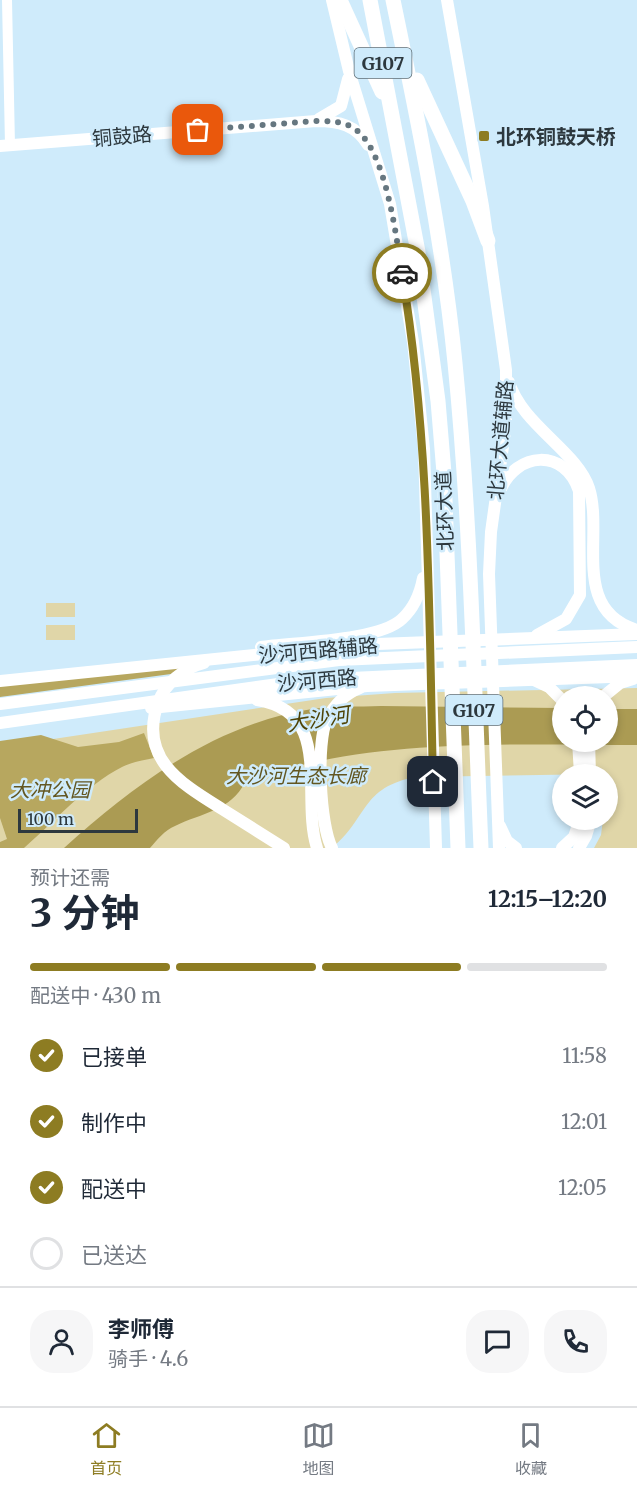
<!DOCTYPE html>
<html lang="zh">
<meta charset="utf-8">
<style>
:root{--surface:#fff;--page:#f6f6f7;--text:#1f2937;--muted:#747a83;--line:#e0e1e3;--accent:#8d7c22}
body{margin:0;font-family:Merriweather,"Noto Sans SC",serif;background:var(--page);color:var(--text);height:100vh;display:flex;flex-direction:column;font-size:22px;white-space:nowrap}
*{box-sizing:border-box;margin:0}
p{font-size:20px;color:var(--muted)}
.icon{flex:none;width:33px;height:33px;fill:none;stroke:currentColor;stroke-width:2;stroke-linecap:round;stroke-linejoin:round}
.map{position:relative;height:848px;overflow:hidden}
.side{display:flex;flex-direction:column;background:var(--surface);flex:1}
.side>*{flex:none}
.tools{position:absolute;left:552px;top:686px;display:grid;gap:12px}
.tools a{display:grid;place-items:center;width:66px;height:66px;border-radius:50%;background:var(--surface);box-shadow:0 3px 9px #0003;font-size:30px}
.scale{position:absolute;left:18px;bottom:15px;width:120px;box-sizing:border-box;padding-left:6px;border:3px solid #2d383e;border-top:0;font-size:16px;line-height:21px;white-space:nowrap;color:#2d383e;-webkit-text-stroke:4px #cfebfb;paint-order:stroke}
.pin{position:absolute;display:grid;place-items:center;width:51px;height:51px;color:#fff;margin:-26px;border-radius:12px;box-shadow:0 3px 9px #0006}
.courier{position:absolute;display:grid;place-items:center;width:60px;height:60px;margin:-30px;border:4px solid #8d7c22;border-radius:50%;background:#fff;color:#222;box-shadow:0 2px 8px #0007}
.headline em{font-style:normal;font-weight:700}
.headline div{display:flex;flex-direction:column-reverse}
.headline{display:flex;align-items:center;justify-content:space-between;height:102px;padding:0 30px}
h1{font-size:39px;font-weight:700;line-height:45px}
.bar{display:grid;grid-template-columns:repeat(4,1fr);gap:9px 6px;align-content:center;height:72px;padding:0 30px}
.bar i{height:8px;border-radius:4px;background:var(--line)}
.bar .on{background:var(--accent)}
.bar p{grid-column:span 4}
.line{display:flex;align-items:center;gap:15px;padding:0 30px;border-top:2px solid var(--line)}
.line div{flex:1}
.round{display:grid;place-items:center;flex:none;width:63px;height:63px;border-radius:24px;background:var(--page)}
ol{padding:0 30px;list-style:none}
li{display:flex;align-items:center;gap:18px;height:66px}
li p{margin-inline-start:auto}
li .icon{padding:6px;border-radius:50%;background:var(--accent);color:#fff;stroke-width:4}
li:last-child{color:var(--muted)}
li i{width:33px;height:33px;border:3px solid var(--line);border-radius:50%}
.tabs{display:flex;justify-content:space-around;align-items:center;height:84px;border-top:2px solid var(--line);background:var(--surface);font-size:16px;color:var(--muted)}
.tabs a{display:grid;justify-items:center;gap:3px}
.tabs .on{color:var(--accent)}
.map>svg:first-child{display:block}
</style>
<div class="map">
<svg width="637" height="848" viewBox="0 0 637 848">
<rect width="100%" height="100%" fill="#cfebfb"/>
<!-- green -->
<g fill="#e0d6a8" fill-rule="evenodd">
<rect x="46" y="603" width="29" height="14"/>
<rect x="46" y="625" width="29" height="15"/>
<path d="M637,688V848H594L601,835L603,819H608V774H602L416,777C361,787 368,818 332,848H0V747L326,698L395,693ZM562,696H608V741H562Z"/>
</g>
<!-- forest -->
<g fill="#b7a75f">
<path d="M182,667L171,674L0,697V685Z"/>
<path d="M144,733L154,758C144,760 132,762 122,767C85,786 55,821 24,848H0V842L7,839L0,818V741L41,735L78,747L119,742Z"/>
</g>
<!-- water -->
<path fill="#ab9b53" d="M381,706L562,708V741H608V709H637V745C509,745 367,737 245,782C231,811 201,813 175,826C165,830 157,840 150,848H64C135,784 215,724 312,709C335,706 359,707 381,706Z"/>
<g fill="none" stroke-linecap="round" stroke-linejoin="round">
<!-- minor -->
<path stroke="#fff" stroke-width="10" d="M7,0L10,145"/>
<!-- major -->
<g stroke="#fff" stroke-width="12">
<path d="M332,0L349,71L390,204L413,342L424,449L436,848"/>
<path d="M447,0L483,206L506,370V425L491,532L489,574L499,848"/>
<path d="M319,119L341,106L348,79"/>
<path d="M0,146L316,121C339,121 356,125 368,145"/>
<path d="M509,382C522,425 577,451 589,488C604,535 570,610 637,630"/>
<path d="M500,491C516,451 565,448 579,491L580,595L566,619L537,635"/>
<path d="M261,647C295,642 379,641 402,619C414,608 420,594 423,578"/>
<path d="M204,663C184,668 165,683 158,703C138,759 182,784 222,809C243,822 263,835 284,848"/>
<path d="M532,679L549,687L562,700"/>
<path d="M0,681L351,645L637,634"/>
<path d="M604,696L620,683L633,679"/>
<path d="M257,700C335,712 300,795 317,848"/>
<path d="M0,704L339,660L637,647"/>
<path d="M151,708L367,686L637,676"/>
<path d="M0,723L307,680L637,665"/>
<path d="M578,741L580,774"/>
<path d="M589,741L590,774"/>
<path d="M500,826L507,841L516,848"/>
<path d="M332,848C320,825 316,743 327,719C334,705 345,694 360,688"/>
<path d="M562,848L574,837L580,819"/>
<path d="M579,848L586,836L591,819"/>
</g>
<!-- highway -->
<g stroke="#fff" stroke-width="15">
<path d="M340,0L382,92"/>
<path d="M370,0L418,252L438,401L444,473L458,848"/>
<path d="M393,0C418,120 443,241 455,363C471,524 474,686 481,848"/>
<path d="M417,80L473,201L488,241"/>
</g>
</g>
<g fill="none" stroke-linecap="round" stroke-linejoin="round">
<!-- done -->
<path stroke="#667780" stroke-width="6" stroke-dasharray="0 10.8" d="M198,130L316,121C329,121 341,121 352,127C386,146 396,237 402,273"/>
<!-- route -->
<path stroke="#8d7c22" stroke-width="8" d="M402,273C430,441 429,612 433,782"/>
</g>
<!-- markers -->
<rect fill="#8d7c22" stroke="#cfebfb" stroke-width="2" x="478" y="130" width="12" height="12" rx="3"/>
<g text-anchor="middle" dominant-baseline="central" stroke-width="5" stroke-linejoin="round" paint-order="stroke">
<!-- shield labels -->
<g fill="#cfebfb" stroke="#5e6e77" stroke-width="1.5">
<rect x="354.5" y="48" width="57" height="30" rx="4.5"/>
<rect x="445.5" y="695" width="57" height="30" rx="4.5"/>
</g>
<g font-size="18" font-weight="bold" fill="#2d383e">
<text x="383" y="63">G107</text>
<text x="474" y="710">G107</text>
</g>
<!-- street labels -->
<g font-size="20" fill="#2d383e" stroke="#cfebfb">
<text transform="translate(122 136) rotate(-5)">铜鼓路</text>
<text transform="translate(500 440) rotate(-85)">北环大道辅路</text>
<text transform="translate(444 511) rotate(-92)">北环大道</text>
<text transform="translate(318 650) rotate(-5)">沙河西路辅路</text>
<text transform="translate(317 680) rotate(-5)">沙河西路</text>
</g>
<!-- poi labels -->
<g font-size="20" font-weight="bold" fill="#2d383e" stroke="#cfebfb" text-anchor="start">
<text x="496" y="136">北环铜鼓天桥</text>
</g>
<!-- park labels -->
<g font-size="20" font-style="italic" fill="#635721" stroke="#cfebfb">
<text x="296" y="775">大沙河生态长廊</text>
<text x="50" y="789">大冲公园</text>
</g>
<!-- water labels -->
<g font-size="21" font-style="italic" fill="#4e4306" stroke="#cfebfb">
<text transform="translate(318 719) rotate(-9)">大沙河</text>
</g>
</g>
</svg>
<div class="tools">
<a><svg class="icon" aria-label="locate" viewBox="0 0 24 24"><circle cx="12" cy="12" r="6"/><path d="M12 2v4M12 18v4M2 12h4M18 12h4"/></svg></a>
<a><svg class="icon" aria-label="layers" viewBox="0 0 24 24"><path d="M12 4l9 5-9 5-9-5zM3 14l9 5 9-5"/></svg></a>
</div>
<div class="scale">100 m</div>
<div class="pin" style="left:198px;top:130px;background:#ea580c"><svg class="icon" aria-label="bag" viewBox="0 0 24 24"><path d="M5 8h14l-1 12H6zM9 8a3 3 0 0 1 6 0"/></svg></div>
<div class="pin" style="left:433px;top:782px;background:#1f2937"><svg class="icon" aria-label="home" viewBox="0 0 24 24"><path d="M3 11l9-7 9 7M6 9v11h12V9"/></svg></div>
<div class="courier" style="left:402px;top:273px"><svg class="icon" aria-label="car" viewBox="0 0 24 24"><path d="M5 17H2v-5l4-1 3-4h7l3 4 3 1v5h-3M9 17h6M6 11h13"/><circle cx="7" cy="17" r="2"/><circle cx="17" cy="17" r="2"/></svg></div>
</div>
<section class="side">
<div class="headline"><div><h1>3 分钟</h1><p>预计还需</p></div><em>12:15–12:20</em></div>
<div class="bar"><i class="on"></i><i class="on"></i><i class="on"></i><i></i><p>配送中 · 430 m</p></div>
<ol>
<li><svg class="icon" aria-label="check" viewBox="0 0 24 24"><path d="M5 12l5 5 9-10"/></svg>已接单<p>11:58</p></li>
<li><svg class="icon" aria-label="check" viewBox="0 0 24 24"><path d="M5 12l5 5 9-10"/></svg>制作中<p>12:01</p></li>
<li><svg class="icon" aria-label="check" viewBox="0 0 24 24"><path d="M5 12l5 5 9-10"/></svg>配送中<p>12:05</p></li>
<li><i></i>已送达</li>
</ol>
<div class="line" style="height:108px"><a class="round"><svg class="icon" aria-label="person" viewBox="0 0 24 24"><circle cx="12" cy="8" r="4"/><path d="M4 21q1-7 8-7t8 7"/></svg></a><div><b>李师傅</b><p>骑手 · 4.6</p></div><a class="round"><svg class="icon" aria-label="chat" viewBox="0 0 24 24"><path d="M4 5h16v11H9l-5 4z"/></svg></a><a class="round"><svg class="icon" aria-label="phone" viewBox="0 0 24 24"><path d="M5 4h4l2 5-3 2q2 4 5 5l2-3 5 2v4C11 20 4 13 5 4z"/></svg></a></div>
</section>
<nav class="tabs">
<a class="on"><svg class="icon" aria-label="home" viewBox="0 0 24 24"><path d="M3 11l9-7 9 7M6 9v11h12V9"/></svg>首页</a>
<a><svg class="icon" aria-label="map" viewBox="0 0 24 24"><path d="M3 6l6-2 6 2 6-2v14l-6 2-6-2-6 2zM9 4v14M15 6v14"/></svg>地图</a>
<a><svg class="icon" aria-label="saved" viewBox="0 0 24 24"><path d="M7 4h10v16l-5-4-5 4z"/></svg>收藏</a>
</nav>
